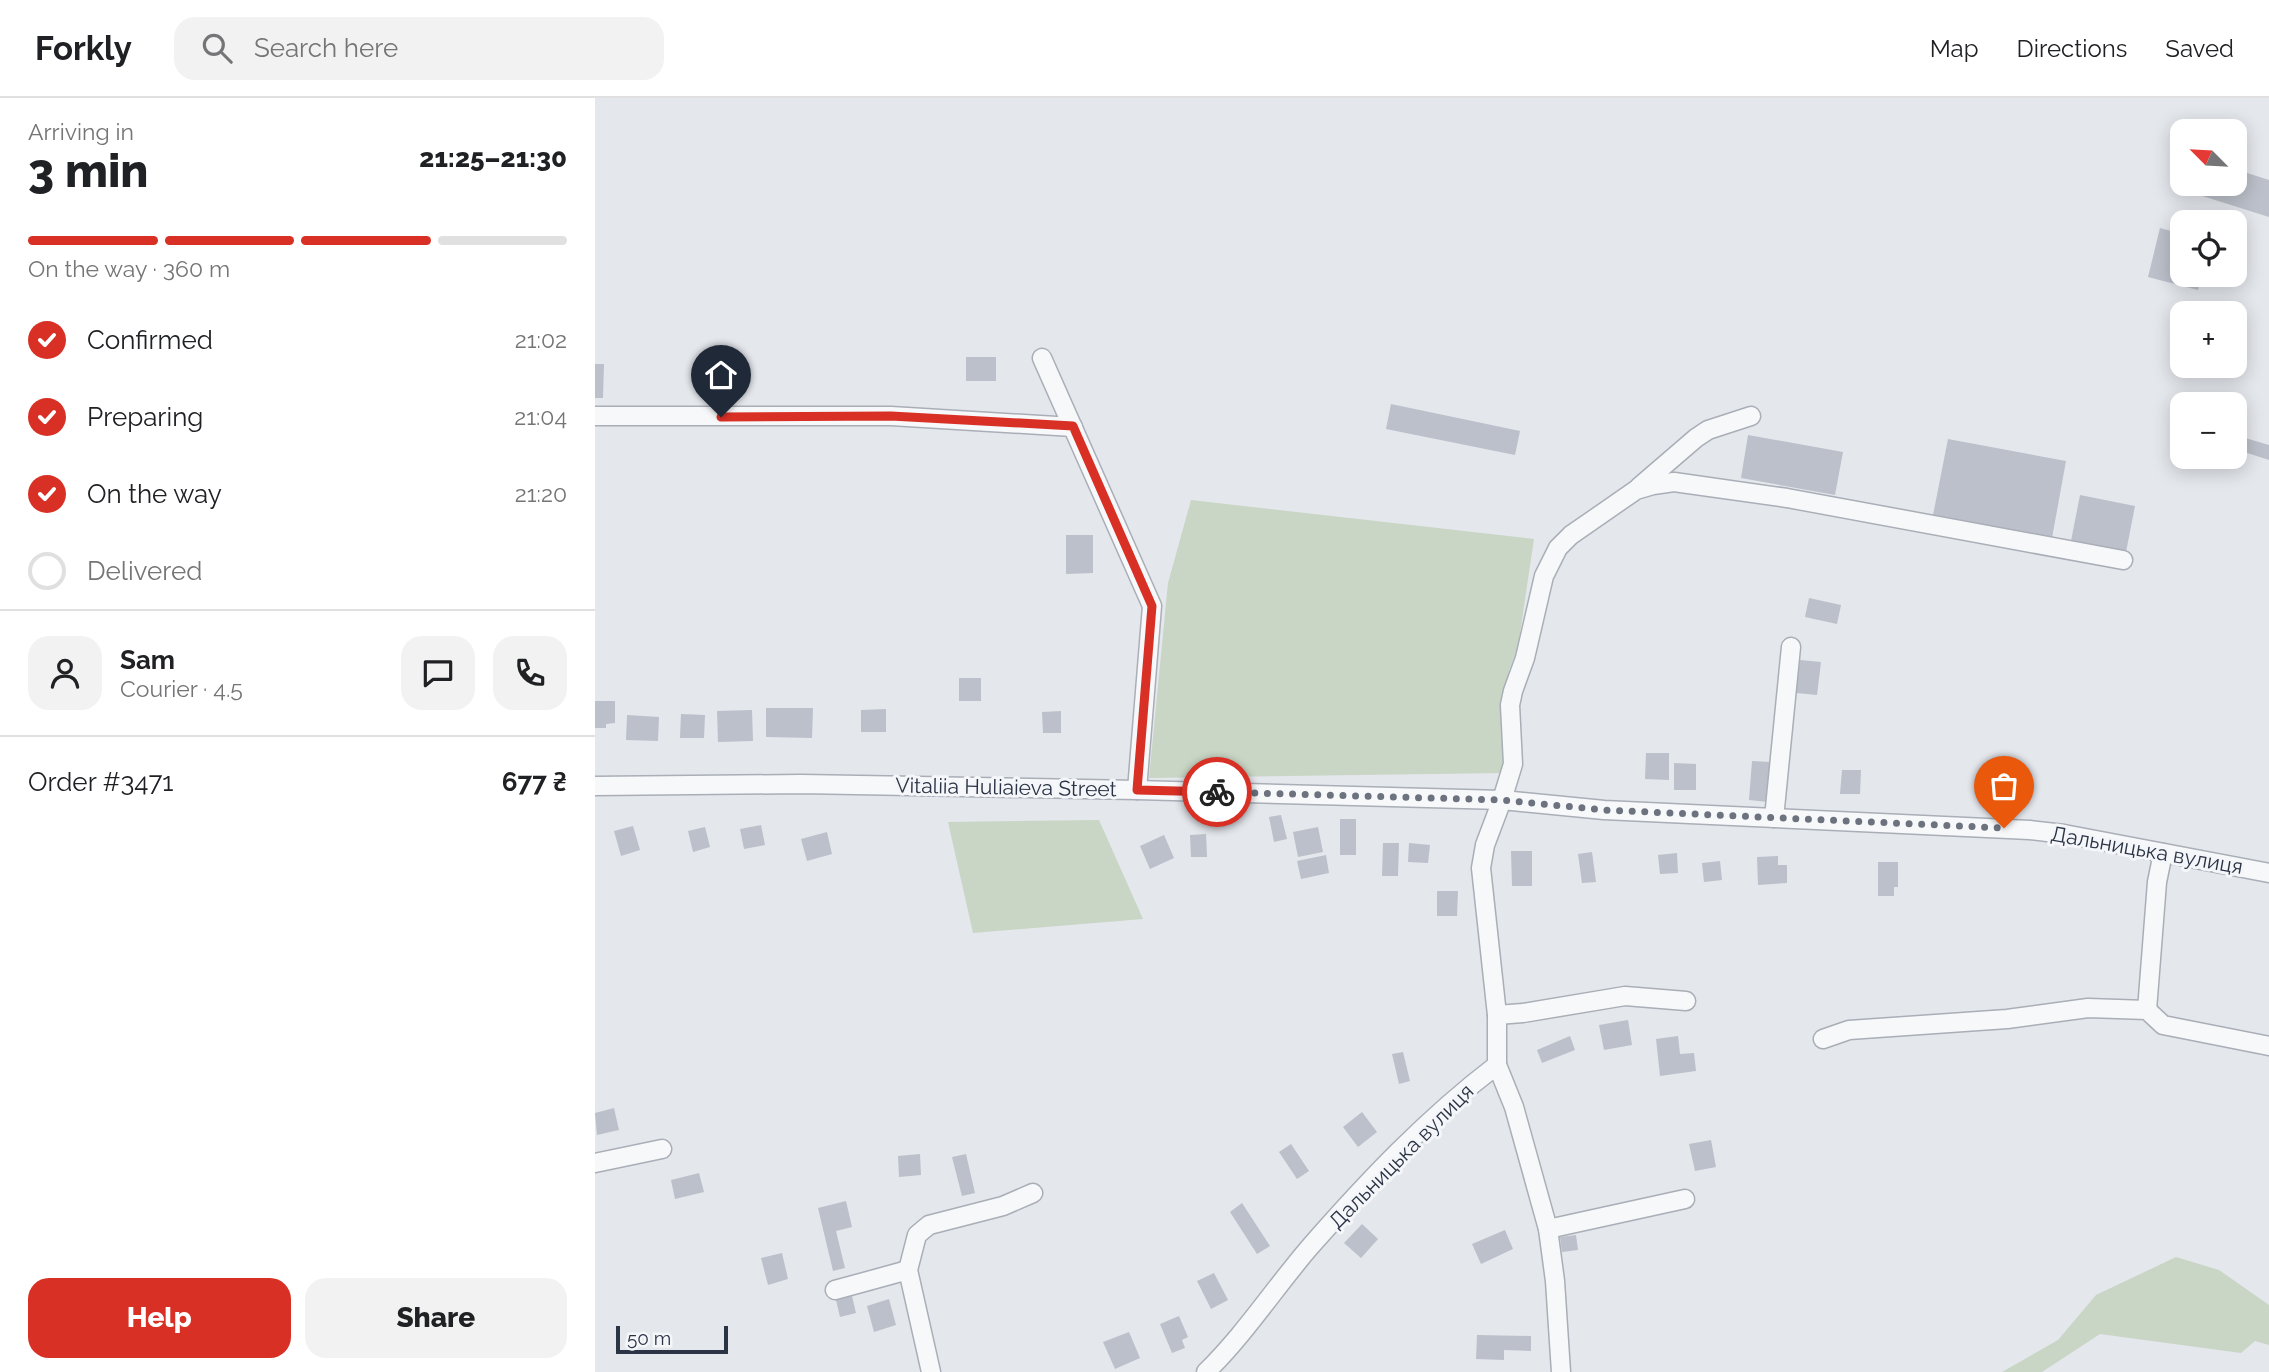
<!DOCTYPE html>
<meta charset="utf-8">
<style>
:root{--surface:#fff;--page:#f2f2f2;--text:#202124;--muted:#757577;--line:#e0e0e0;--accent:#d93025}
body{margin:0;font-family:Raleway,sans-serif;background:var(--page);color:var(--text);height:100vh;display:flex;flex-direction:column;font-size:26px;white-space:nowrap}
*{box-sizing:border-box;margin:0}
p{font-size:23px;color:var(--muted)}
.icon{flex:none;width:38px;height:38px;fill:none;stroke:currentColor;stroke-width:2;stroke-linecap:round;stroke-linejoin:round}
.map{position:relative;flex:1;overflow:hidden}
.panel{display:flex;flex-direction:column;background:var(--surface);width:595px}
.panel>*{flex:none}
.needle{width:46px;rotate:294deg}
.tools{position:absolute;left:1575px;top:21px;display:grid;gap:14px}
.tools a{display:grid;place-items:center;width:77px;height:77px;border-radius:14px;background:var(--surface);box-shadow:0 4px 18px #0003;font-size:35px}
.scale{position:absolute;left:21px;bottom:18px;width:112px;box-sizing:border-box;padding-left:7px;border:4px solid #2b3445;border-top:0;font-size:19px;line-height:24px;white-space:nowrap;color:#2b3445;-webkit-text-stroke:5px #f4f6f9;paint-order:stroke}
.pin{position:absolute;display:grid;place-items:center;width:60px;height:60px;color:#fff;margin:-72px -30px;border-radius:50% 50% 50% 0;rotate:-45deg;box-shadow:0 0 7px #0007}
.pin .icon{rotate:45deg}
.courier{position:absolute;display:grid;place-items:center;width:70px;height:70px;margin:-35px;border:5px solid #d93025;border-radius:50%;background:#fff;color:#222;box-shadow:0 2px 9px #0007}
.summary em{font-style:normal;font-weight:800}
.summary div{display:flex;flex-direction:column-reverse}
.summary{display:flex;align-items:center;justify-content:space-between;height:119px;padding:0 28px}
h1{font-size:46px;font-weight:800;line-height:52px}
.bar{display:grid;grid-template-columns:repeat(4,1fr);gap:10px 7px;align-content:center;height:84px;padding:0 28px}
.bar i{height:9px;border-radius:5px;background:var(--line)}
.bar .selected{background:var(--accent)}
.bar p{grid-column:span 4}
.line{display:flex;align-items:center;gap:18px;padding:0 28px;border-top:2px solid var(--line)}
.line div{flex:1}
.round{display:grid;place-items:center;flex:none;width:74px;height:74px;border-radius:21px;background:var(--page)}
ol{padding:0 28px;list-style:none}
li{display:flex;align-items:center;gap:21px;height:77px}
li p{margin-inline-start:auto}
li .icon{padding:7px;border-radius:50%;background:var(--accent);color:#fff;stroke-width:4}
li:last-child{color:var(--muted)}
li i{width:38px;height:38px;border:4px solid var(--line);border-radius:50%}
.action{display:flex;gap:14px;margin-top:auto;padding:14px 28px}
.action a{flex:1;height:80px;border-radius:21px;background:var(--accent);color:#fff;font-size:28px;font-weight:800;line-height:80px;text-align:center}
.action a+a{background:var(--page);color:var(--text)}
header{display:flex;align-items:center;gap:42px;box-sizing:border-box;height:98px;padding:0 35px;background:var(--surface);border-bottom:2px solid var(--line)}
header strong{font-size:33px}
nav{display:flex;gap:38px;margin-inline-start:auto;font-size:24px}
.search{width:490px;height:63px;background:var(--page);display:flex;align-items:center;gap:18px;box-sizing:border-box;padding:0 24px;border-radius:21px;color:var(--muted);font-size:26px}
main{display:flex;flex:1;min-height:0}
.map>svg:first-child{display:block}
</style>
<header>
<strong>Forkly</strong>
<div class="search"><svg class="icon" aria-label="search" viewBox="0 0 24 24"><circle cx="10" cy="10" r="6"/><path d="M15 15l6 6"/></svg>Search here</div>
<nav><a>Map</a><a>Directions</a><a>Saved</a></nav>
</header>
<main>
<section class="panel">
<div class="summary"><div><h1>3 min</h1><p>Arriving in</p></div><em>21:25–21:30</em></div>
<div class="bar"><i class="selected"></i><i class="selected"></i><i class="selected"></i><i></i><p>On the way · 360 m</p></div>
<ol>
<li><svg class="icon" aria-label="check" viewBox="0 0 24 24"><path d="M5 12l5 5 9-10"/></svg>Confirmed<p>21:02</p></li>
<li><svg class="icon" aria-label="check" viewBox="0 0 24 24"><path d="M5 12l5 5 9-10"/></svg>Preparing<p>21:04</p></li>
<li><svg class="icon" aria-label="check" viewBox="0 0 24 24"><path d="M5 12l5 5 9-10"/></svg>On the way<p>21:20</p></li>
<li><i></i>Delivered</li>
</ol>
<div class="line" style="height:126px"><a class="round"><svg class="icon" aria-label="person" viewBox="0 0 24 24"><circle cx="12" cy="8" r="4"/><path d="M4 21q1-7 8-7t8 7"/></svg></a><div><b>Sam</b><p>Courier · 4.5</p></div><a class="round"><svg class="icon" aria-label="chat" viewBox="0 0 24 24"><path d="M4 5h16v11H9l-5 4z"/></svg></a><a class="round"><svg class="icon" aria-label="phone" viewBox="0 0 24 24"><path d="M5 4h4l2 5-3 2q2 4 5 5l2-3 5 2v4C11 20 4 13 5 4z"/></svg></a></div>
<div class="line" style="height:91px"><div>Order #3471</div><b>677 ₴</b></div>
<div class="action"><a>Help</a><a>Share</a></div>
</section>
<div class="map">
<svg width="1674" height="1274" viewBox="0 0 1674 1274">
<rect width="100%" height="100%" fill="#e4e7ec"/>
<!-- green -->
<g fill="#c9d6c5">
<path d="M596,402L939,441L923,549L914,572L907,613L909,675L554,680L573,485Z"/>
<path d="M504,722L548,821L378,835L353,724Z"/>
<path d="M1581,1159L1624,1172L1674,1207V1247L1660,1243L1646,1255L1505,1236L1447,1274H1407L1463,1242L1501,1197Z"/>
</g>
<!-- building -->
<g fill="#bbc0ca">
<path d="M1640,71L1674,82V119L1601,96L1604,86H1640Z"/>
<path d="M1565,130L1587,136V177H1607L1603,192L1553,179Z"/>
<rect x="371" y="259" width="30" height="24"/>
<path d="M0,266H9L8,300H0Z"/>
<path d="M796,306L925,333L920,357L791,331Z"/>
<path d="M1153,337L1248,354L1240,397L1146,380Z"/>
<path d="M1640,337L1674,347V362L1640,351Z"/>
<path d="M1353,341L1471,363L1457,440L1338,417Z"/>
<path d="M1485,397L1540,408L1531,454L1476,443Z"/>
<path d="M471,437H498V475L471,476Z"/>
<path d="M1214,500L1246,507L1242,526L1210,519Z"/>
<path d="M1205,562L1226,564L1222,597L1201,595Z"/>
<rect x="364" y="580" width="22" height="23"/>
<path d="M0,603H20V625L11,626V630H0Z"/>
<path d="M171,610H218L217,640L171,639Z"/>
<path d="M291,611V634H266V612Z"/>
<path d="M157,612L158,643L123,644L122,613Z"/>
<path d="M466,613V635H448L447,614Z"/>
<path d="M86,616L110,617L109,640H85Z"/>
<path d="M32,617L64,619L63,643L31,642Z"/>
<path d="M1051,655H1074V682L1050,681Z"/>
<path d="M1157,663L1176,664L1173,704L1154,702Z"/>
<path d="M1079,665L1101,666V692H1079Z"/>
<path d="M1387,667L1408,668L1407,696L1385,695Z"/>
<path d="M1247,672H1266L1265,696H1245Z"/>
<path d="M686,717L692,741L679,744L674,719Z"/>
<rect x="745" y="721" width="16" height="36"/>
<path d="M166,727L170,747L149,751L145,731Z"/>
<path d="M38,728L45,752L26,758L19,733Z"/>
<path d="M110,729L115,749L98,754L93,733Z"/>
<path d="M723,729L728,754L703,759L698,734Z"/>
<path d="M232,734L237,756L212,763L206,741Z"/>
<path d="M611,736L612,759H596L595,737Z"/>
<path d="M569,737L579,760L555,771L545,748Z"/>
<path d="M788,745H804L803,778H787Z"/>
<path d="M814,745L835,747L833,765L813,764Z"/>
<path d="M916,753H937V788H917Z"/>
<path d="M997,754L1001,784L987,785L983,756Z"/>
<path d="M1082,755L1083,775L1065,776L1063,757Z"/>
<path d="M731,757L734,775L706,781L702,763Z"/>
<path d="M1183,758V767H1192V785L1163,787L1162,759Z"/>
<path d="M1125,763L1127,782L1109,784L1107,765Z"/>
<path d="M1283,764H1303V789H1299V798H1283Z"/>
<path d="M842,793H863L862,818H842Z"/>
<path d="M1033,922L1037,947L1009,952L1004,927Z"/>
<path d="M975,938L980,952L947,965L942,952Z"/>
<path d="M1083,938L1085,956L1099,955L1101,973L1065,978L1061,941Z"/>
<path d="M808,954L815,983L804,986L797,956Z"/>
<path d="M19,1010L24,1032L2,1037L0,1015Z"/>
<path d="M767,1014L782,1034L763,1049L748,1029Z"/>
<path d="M1116,1042L1121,1069L1100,1073L1094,1046Z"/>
<path d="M696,1046L714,1073L702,1081L684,1054Z"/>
<path d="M325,1056L326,1077L304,1079L303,1058Z"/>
<path d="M371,1056L380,1095L367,1098L357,1059Z"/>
<path d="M104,1075L109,1094L80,1101L76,1082Z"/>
<path d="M251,1103L257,1129L241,1133L250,1170L238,1173L223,1110Z"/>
<path d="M647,1105L675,1148L662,1156L635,1114Z"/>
<path d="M767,1126L783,1141L766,1160L749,1145Z"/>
<path d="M910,1132L918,1151L886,1166L877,1146Z"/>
<path d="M981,1137L983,1152L967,1154L965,1139Z"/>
<path d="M187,1155L193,1181L173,1187L166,1160Z"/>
<path d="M619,1175L633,1202L616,1211L602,1183Z"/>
<path d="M257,1198L261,1215L245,1219L241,1202Z"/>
<path d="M294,1201L301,1227L279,1234L272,1208Z"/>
<path d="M584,1218L593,1239L587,1242L590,1250L577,1255L565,1226Z"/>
<path d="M534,1234L545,1260L520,1271L508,1244Z"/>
<path d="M882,1237L936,1238V1253L909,1252V1262L881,1261Z"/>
</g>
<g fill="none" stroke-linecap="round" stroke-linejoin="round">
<defs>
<g id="minor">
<path d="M447,260L557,508L542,692"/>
<path d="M0,318H296L478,329"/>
<path d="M1044,389L1101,340L1113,332L1156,318"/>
<path d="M0,688L206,686L542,692L907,702L918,666L915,607L918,593L930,560L949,478L963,450L976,437L1041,392L1058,387L1079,384L1192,400L1528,462"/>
<path d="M1179,720L1196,549"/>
<path d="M1552,912L1562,784L1568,755"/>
<path d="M902,917L928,915L1030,898L1091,903"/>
<path d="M1228,941L1254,932L1412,921L1493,910L1552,912L1568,927L1674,948"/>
<path d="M902,967L919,1009L953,1131L960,1183L966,1274"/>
<path d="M0,1065L67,1051"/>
<path d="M953,1131L1090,1101"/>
<path d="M240,1192L313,1172"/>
<path d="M336,1274L313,1172L322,1137L334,1127L408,1108L438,1095"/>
<path d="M611,1274C649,1237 679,1191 714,1150C771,1085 832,1020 902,967V917L886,770L890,747L907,702L1009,712L1435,732L1469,736L1674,775"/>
</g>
</defs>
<!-- minor casing -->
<use href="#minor" stroke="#a9aeb7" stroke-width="21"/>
<!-- minor -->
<use href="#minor" stroke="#f7f8fa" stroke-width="18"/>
</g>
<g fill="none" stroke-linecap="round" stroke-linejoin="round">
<!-- done -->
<path stroke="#6c737f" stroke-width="7" stroke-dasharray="0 12.6" d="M622,694L907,702L1009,712L1409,730"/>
<!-- route -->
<path stroke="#d93025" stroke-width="9" d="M126,319L296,318L478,328L557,508L542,692L622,694"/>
</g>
<g text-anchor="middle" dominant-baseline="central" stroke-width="6" stroke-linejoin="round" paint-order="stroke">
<!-- street labels -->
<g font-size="21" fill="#2b3445" stroke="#f4f6f9">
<text transform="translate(411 689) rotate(1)">Vitaliia Huliaieva Street</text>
<text transform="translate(1552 752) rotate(10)">Дальницька вулиця</text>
<text transform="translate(806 1058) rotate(-45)">Дальницька вулиця</text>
</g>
</g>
</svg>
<div class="tools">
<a><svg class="needle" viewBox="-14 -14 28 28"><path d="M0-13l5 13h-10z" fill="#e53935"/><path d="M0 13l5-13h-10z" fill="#757577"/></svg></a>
<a><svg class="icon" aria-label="locate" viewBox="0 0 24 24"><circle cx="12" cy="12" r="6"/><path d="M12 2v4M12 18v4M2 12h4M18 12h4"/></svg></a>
<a>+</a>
<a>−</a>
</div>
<div class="scale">50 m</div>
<div class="pin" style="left:1409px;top:730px;background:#ea580c"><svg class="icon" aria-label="bag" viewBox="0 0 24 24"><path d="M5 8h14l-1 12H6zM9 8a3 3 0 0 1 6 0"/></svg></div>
<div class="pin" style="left:126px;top:319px;background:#1f2937"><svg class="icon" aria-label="home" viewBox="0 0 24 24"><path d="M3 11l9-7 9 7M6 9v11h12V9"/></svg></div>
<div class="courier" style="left:622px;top:694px"><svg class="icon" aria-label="bike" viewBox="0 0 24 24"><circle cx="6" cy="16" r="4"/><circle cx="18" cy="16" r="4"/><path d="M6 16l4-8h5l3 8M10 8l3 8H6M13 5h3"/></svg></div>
</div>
</main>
